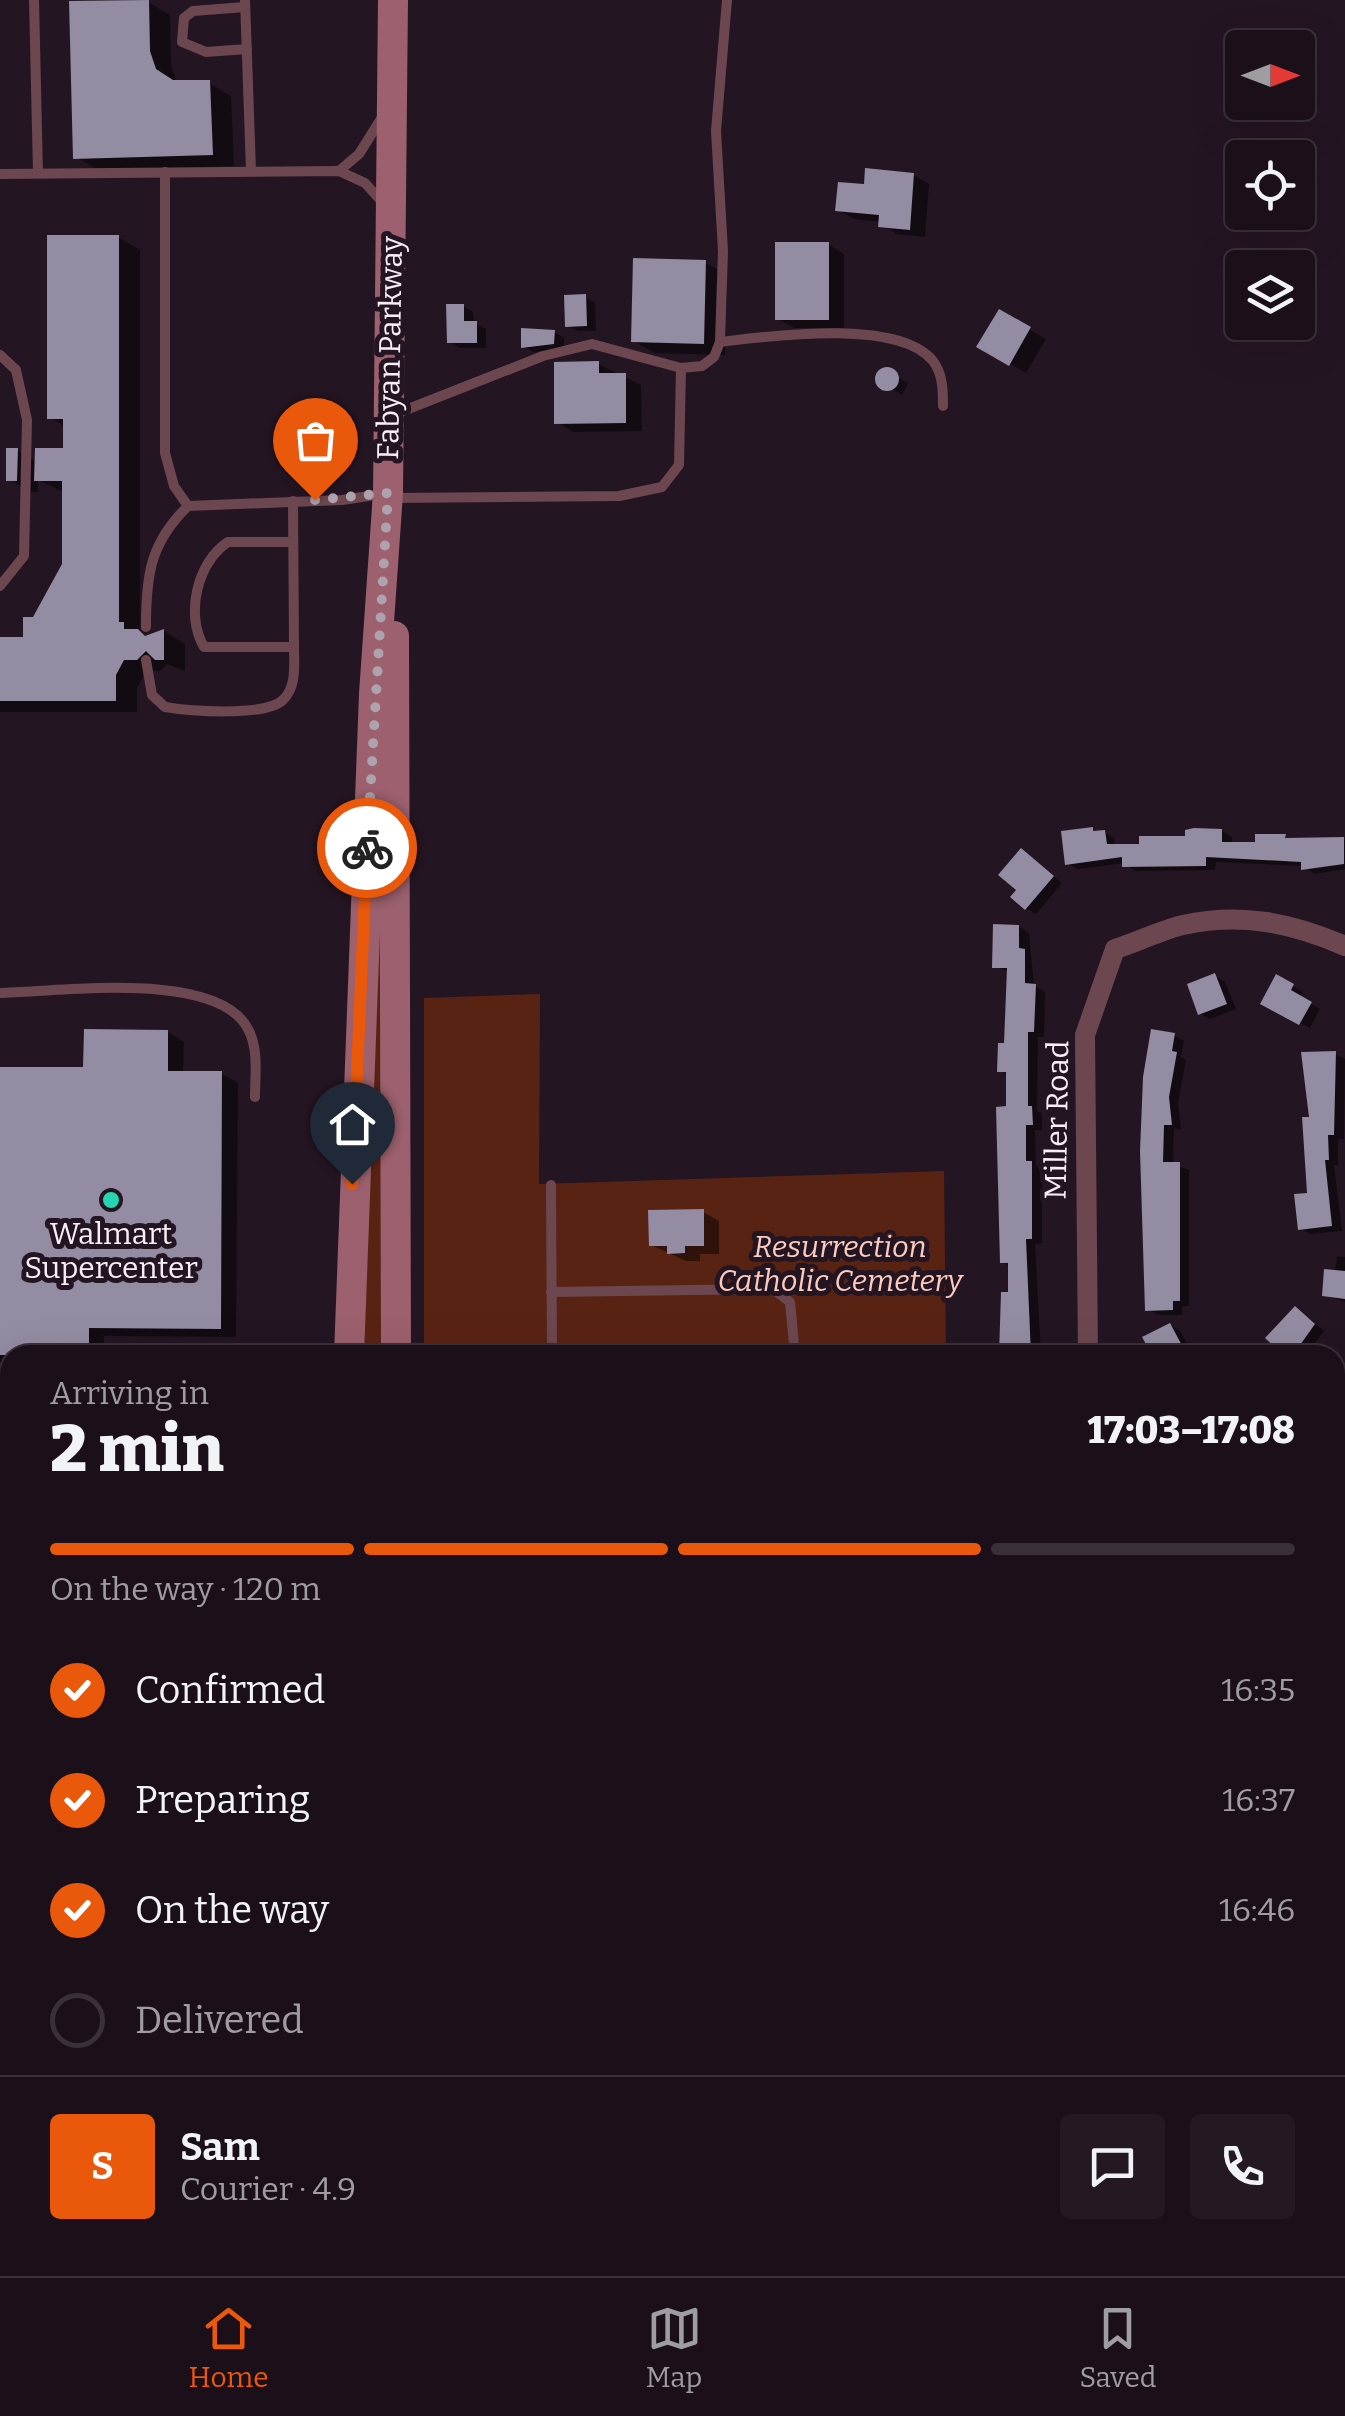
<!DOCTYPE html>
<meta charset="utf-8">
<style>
:root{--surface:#1b101a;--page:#241923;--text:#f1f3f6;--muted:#a09da2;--line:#393039;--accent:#ea580c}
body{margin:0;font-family:Bitter,serif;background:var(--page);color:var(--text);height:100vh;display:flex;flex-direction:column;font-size:38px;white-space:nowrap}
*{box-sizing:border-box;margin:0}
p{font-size:32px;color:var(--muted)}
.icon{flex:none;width:55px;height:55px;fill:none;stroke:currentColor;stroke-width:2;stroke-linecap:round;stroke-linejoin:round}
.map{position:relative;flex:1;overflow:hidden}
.details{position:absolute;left:0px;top:1345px;width:1345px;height:932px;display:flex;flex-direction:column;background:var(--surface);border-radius:30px 30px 0 0;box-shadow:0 10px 40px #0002,0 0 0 2px var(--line)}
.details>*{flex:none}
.needle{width:65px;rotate:90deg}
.buttons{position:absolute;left:1225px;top:30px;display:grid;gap:20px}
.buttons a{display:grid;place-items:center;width:90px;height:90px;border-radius:10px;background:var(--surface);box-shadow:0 10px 40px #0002,0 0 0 2px var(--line);font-size:50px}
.pin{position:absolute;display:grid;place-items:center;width:85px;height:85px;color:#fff;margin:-102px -42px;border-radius:50% 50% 50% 0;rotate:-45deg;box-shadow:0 0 10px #0007}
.pin .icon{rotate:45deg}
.courier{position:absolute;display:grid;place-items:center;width:100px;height:100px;margin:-50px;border:8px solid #ea580c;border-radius:50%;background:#fff;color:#222;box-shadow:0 2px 12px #0007}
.summary em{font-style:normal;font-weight:800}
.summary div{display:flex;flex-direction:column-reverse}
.summary{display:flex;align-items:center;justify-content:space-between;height:170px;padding:0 50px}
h1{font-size:65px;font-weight:800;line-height:75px}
.bar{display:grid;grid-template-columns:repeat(4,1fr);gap:15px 10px;align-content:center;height:120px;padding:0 50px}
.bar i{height:12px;border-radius:8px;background:var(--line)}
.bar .current{background:var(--accent)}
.bar p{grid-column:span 4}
.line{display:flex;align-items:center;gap:25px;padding:0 50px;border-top:2px solid var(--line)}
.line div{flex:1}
.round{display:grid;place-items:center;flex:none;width:105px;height:105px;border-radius:10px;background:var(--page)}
ol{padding:0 50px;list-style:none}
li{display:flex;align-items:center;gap:30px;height:110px}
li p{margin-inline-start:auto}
li .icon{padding:10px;border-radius:50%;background:var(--accent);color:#fff;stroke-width:4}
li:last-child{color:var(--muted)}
li i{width:55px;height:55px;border:5px solid var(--line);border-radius:50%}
.dock{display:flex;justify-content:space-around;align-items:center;height:140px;border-top:2px solid var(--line);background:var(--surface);font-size:28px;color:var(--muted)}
.dock a{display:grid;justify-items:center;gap:5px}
.dock .current{color:var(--accent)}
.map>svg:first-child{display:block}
</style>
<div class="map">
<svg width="1345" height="2276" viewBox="0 0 1345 2276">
<rect width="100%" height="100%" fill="#241522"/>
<!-- green -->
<g fill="#592314">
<path d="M384,694L387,1355H358Z"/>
<path d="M540,994L539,1184L944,1171L946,1355H424V998Z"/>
</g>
<!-- shadow -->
<g fill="#0007">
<path d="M148,2L170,15L171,65L177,83H209L231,96L234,166L98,170L76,157Z"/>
<path d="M913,175L929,184L925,237L896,234L881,222L854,219L838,210L866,187Z"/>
<path d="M118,237L140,250V633L147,637L164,631L185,644V671L167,664L160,671H146L137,688V712H0V640H25L64,565V492L38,480V492H30L9,479L17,450L37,462L66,450L65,427L50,417Z"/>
<path d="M828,244L844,254V328H794L778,319Z"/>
<path d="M706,263L727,275L725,355L655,353L633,341Z"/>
<path d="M585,297L595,303L596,331H578L567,325Z"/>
<path d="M463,306L473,312L474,323L486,329V348H460L449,342Z"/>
<path d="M1000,312L1046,339L1026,373L980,346Z"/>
<path d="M554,332L564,338V349L533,352L523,346Z"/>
<path d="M598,364L641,385L642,431L573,432L557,422Z"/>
<path d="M886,371L908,383L902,395L879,382Z"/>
<path d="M1222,831L1232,837V845H1258L1285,837L1292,841L1345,840V869L1314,874L1304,866L1216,862L1215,870L1135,871L1125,863L1078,869L1068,863L1104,832L1114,838L1115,847Z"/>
<path d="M1022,851L1062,883L1036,914L1026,908L1019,890Z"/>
<path d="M1019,927L1029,933L1034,986L1045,992L1044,1037H1038L1037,1111L1042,1114V1130H1035L1036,1166L1042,1170V1243L1035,1244L1041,1355H992L1002,1354L1011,1267L1002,1262V1206L998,1204L999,1109H1008L1009,1075L1000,1070L1007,1046L1009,972L995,966Z"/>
<path d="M1215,976L1225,982L1236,1009L1210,1019L1200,1013Z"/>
<path d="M1277,977L1303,992L1299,998L1320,1009L1310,1028L1263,1003Z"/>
<path d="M168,1032L184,1042L183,1074H222L238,1083L236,1337L104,1336V1355H10V1375L0,1374V1069L86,1070Z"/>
<path d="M1174,1035L1184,1041L1181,1057L1186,1060L1178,1103L1181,1130L1174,1129L1173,1164L1189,1170V1306H1182V1315H1158L1148,1309L1143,1151Z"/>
<path d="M1335,1054L1345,1059L1344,1139H1338V1165H1334L1342,1231L1310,1234L1300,1228L1309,1195L1312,1120Z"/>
<path d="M703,1212L719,1221V1254H700V1261H686L651,1245Z"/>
<path d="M1337,1256L1345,1257V1302L1324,1295L1335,1272Z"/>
<path d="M1296,1309L1324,1331L1306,1355H1286Z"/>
<path d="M1170,1325L1180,1331L1193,1355H1154Z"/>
<path d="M1345,1462V1509L1335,1518V1472Z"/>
<path d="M1335,1683L1345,1689V1889H1335Z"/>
<path d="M32,2268H78V2269H35Z"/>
<path d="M160,2268H200L191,2276H169Z"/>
</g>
<!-- building -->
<g fill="#938ca2">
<path d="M149,0L150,51L156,69L173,80H210L213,155L73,159L69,1Z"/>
<path d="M865,168L914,173L910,230L878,227L879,215L835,211L838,182L864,184Z"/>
<path d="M47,235H119V622H124V629H138L145,636L164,629V660H155L146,651L137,660H124L116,675V701H0V637H23V617H33L62,564V481H34L35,448H63V419H47Z"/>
<rect x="775" y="242" width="54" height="78"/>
<path d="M633,258L706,260L704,344L631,342Z"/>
<path d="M586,294L587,326L565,327L564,295Z"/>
<path d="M446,304H464V321H477V343H447Z"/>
<path d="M999,309L1031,327L1009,366L976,347Z"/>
<path d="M521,328L555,330L554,344L521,348Z"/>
<path d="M599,361V373H626V423L554,424V362Z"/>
<circle cx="887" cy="379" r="12"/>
<path d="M6,448H18L17,481H6Z"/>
<path d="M1093,827V831L1105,830L1107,844H1139V836H1185V830L1194,828L1222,829V842H1255V834H1286L1285,838L1344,837V864L1301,870V862L1206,857V866L1122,867V857L1065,865L1061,831Z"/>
<path d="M1021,848L1054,876L1025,910L1010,897L1016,890L998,875Z"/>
<path d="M993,924L1019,925V948L1025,949V983L1036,984L1034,1032H1028V1106H1032L1033,1125H1026V1161H1032V1239H1026L1031,1355H999L1001,1292H1008V1263H1000L996,1107L1006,1106V1072H997L998,1043H1004L1007,968H992Z"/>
<path d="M1215,973L1227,1004L1198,1015L1187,984Z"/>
<path d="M1276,974L1294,984L1291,990L1312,1002L1299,1025L1260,1004Z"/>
<path d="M84,1029L168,1030V1071H222L221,1329L89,1328V1355H0V1067H83Z"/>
<path d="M1151,1029L1175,1033L1172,1051L1177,1052L1169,1097L1172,1125H1164L1163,1162H1180V1301H1173V1310L1145,1311L1140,1151L1143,1077Z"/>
<path d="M1336,1051L1334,1135H1328L1329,1160H1325L1332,1226L1298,1230L1294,1194L1307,1193L1302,1117H1309L1301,1052Z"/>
<path d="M704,1209V1246H685V1253L667,1254V1246H649L648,1210Z"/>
<path d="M1324,1269L1345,1271V1299L1322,1296Z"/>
<path d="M1295,1306L1315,1324L1293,1355H1283L1265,1338Z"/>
<path d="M1170,1323L1187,1355H1152L1142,1337Z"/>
</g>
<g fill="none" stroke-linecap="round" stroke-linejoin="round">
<!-- lane -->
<g stroke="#6d4750" stroke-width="10">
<path d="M34,0L38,173"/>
<path d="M245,0L251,171"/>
<path d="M245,7L193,11L184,18L182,42L206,52L247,49"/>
<path d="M339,171L359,154L381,119"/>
<path d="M165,172V453L174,486L188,506"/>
<path d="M0,174L339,171L365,183L384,204"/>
<path d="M720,342C770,336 899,318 933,361C943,374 943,391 943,406"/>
<path d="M0,355L16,370L27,420L24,556L0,586"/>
<path d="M393,415L543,356L592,344L681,368L702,366L714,357L720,342L723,251L716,131L727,0"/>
<path d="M389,498L619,496L662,487L679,465L681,368"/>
<path d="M293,501C293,549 294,598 294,647H204C185,615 197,562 228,542H293"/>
<path d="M146,627C146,575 150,543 188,506L342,500L382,494"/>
<path d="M146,660L152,695L165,707C189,711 265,717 283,700C297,686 294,665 294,647"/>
<path d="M0,993C58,992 217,969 248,1029C259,1049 255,1075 255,1097"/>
<path d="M551,1185L552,1355"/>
<path d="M551,1292L773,1289L790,1302L795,1355"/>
<path d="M0,1401H10"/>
<path d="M1335,1663L1345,1664"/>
<path d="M0,1909H10"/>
<path d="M0,1958H10"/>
<path d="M0,2011H10"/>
<path d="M0,2064H10"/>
<path d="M0,2116H10"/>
<path d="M0,2156H10"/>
<path d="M1335,2175H1345"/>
<path d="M83,2268V2276"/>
<path d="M134,2268L135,2276"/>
<path d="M490,2270L612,2272V2276"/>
<path d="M211,2276L221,2268"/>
</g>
<!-- street -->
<g stroke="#6d4750" stroke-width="20">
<path d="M1088,1355L1085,1035L1115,949C1138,942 1161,930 1183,925C1241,912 1292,923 1345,946"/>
<path d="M1335,1388L1345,1377"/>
</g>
<!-- secondary -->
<g stroke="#9c606e" stroke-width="30">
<path d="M394,636L396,1355"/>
<path d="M349,1355L374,694L388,493L393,0"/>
<path d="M418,2276L419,2268"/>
</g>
<!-- primary -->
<path stroke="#c07286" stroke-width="30" d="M357,2268V2276"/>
</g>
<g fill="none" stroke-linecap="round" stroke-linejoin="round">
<!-- done -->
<path stroke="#aea2ac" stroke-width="10" stroke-dasharray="0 18" d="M315,500L388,493L367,848"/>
<!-- route -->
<path stroke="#ea580c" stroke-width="12" d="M352,1184L367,848"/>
</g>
<!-- markers -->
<circle fill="#26d5ae" stroke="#241522" stroke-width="4" cx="111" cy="1200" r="10"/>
<g text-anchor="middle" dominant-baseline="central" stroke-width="10" stroke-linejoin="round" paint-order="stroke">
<!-- street labels -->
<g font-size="30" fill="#f9eef7" stroke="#241522">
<text transform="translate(390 348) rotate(-89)">Fabyan Parkway</text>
<text transform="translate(1057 1120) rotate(-89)">Miller Road</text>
</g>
<!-- poi labels -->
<g font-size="30" fill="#f9eef7" stroke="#241522">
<text x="111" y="1234">Walmart<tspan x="111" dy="34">Supercenter</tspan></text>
</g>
<!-- park labels -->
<g font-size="30" font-style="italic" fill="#fccbbe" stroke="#241522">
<text x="840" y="1247">Resurrection<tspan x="840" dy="34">Catholic Cemetery</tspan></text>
</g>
</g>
</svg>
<div class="buttons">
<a><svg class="needle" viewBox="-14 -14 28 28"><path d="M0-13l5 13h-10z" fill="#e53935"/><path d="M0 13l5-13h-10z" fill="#a09da2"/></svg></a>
<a><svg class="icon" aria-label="locate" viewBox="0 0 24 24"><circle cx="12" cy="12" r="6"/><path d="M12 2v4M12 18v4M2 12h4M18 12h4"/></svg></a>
<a><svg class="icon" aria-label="layers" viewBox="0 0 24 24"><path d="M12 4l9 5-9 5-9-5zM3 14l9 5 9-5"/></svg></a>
</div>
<div class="pin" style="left:315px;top:500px;background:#ea580c"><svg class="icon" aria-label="bag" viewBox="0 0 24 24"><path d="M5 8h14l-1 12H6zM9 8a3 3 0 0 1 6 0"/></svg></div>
<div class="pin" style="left:352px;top:1184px;background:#1f2937"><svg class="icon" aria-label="home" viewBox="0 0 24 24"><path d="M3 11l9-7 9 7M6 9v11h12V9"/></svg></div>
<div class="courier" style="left:367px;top:848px"><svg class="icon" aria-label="bike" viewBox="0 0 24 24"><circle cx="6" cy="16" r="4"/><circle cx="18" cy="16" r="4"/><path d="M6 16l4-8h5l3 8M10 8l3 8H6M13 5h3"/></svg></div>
<section class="details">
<div class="summary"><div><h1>2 min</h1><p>Arriving in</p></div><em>17:03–17:08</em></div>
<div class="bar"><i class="current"></i><i class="current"></i><i class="current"></i><i></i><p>On the way · 120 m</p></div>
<ol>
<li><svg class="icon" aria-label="check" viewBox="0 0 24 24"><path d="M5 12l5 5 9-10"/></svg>Confirmed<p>16:35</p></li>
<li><svg class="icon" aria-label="check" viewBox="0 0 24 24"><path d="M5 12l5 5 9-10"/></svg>Preparing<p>16:37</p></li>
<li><svg class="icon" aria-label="check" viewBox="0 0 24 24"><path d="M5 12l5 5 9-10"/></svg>On the way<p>16:46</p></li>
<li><i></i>Delivered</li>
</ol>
<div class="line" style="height:180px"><b class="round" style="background:var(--accent);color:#fff">S</b><div><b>Sam</b><p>Courier · 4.9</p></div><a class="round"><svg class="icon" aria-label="chat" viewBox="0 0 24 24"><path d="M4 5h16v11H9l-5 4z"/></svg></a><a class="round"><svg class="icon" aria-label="phone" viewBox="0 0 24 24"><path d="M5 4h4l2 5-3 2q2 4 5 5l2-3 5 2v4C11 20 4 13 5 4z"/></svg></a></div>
</section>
</div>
<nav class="dock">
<a class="current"><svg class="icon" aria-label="home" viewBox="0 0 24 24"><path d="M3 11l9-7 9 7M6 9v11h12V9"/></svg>Home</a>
<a><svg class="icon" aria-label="map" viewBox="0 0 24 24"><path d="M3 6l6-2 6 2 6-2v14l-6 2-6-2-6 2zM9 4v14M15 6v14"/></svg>Map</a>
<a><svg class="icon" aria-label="saved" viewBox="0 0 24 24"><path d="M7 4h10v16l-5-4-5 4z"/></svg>Saved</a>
</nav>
